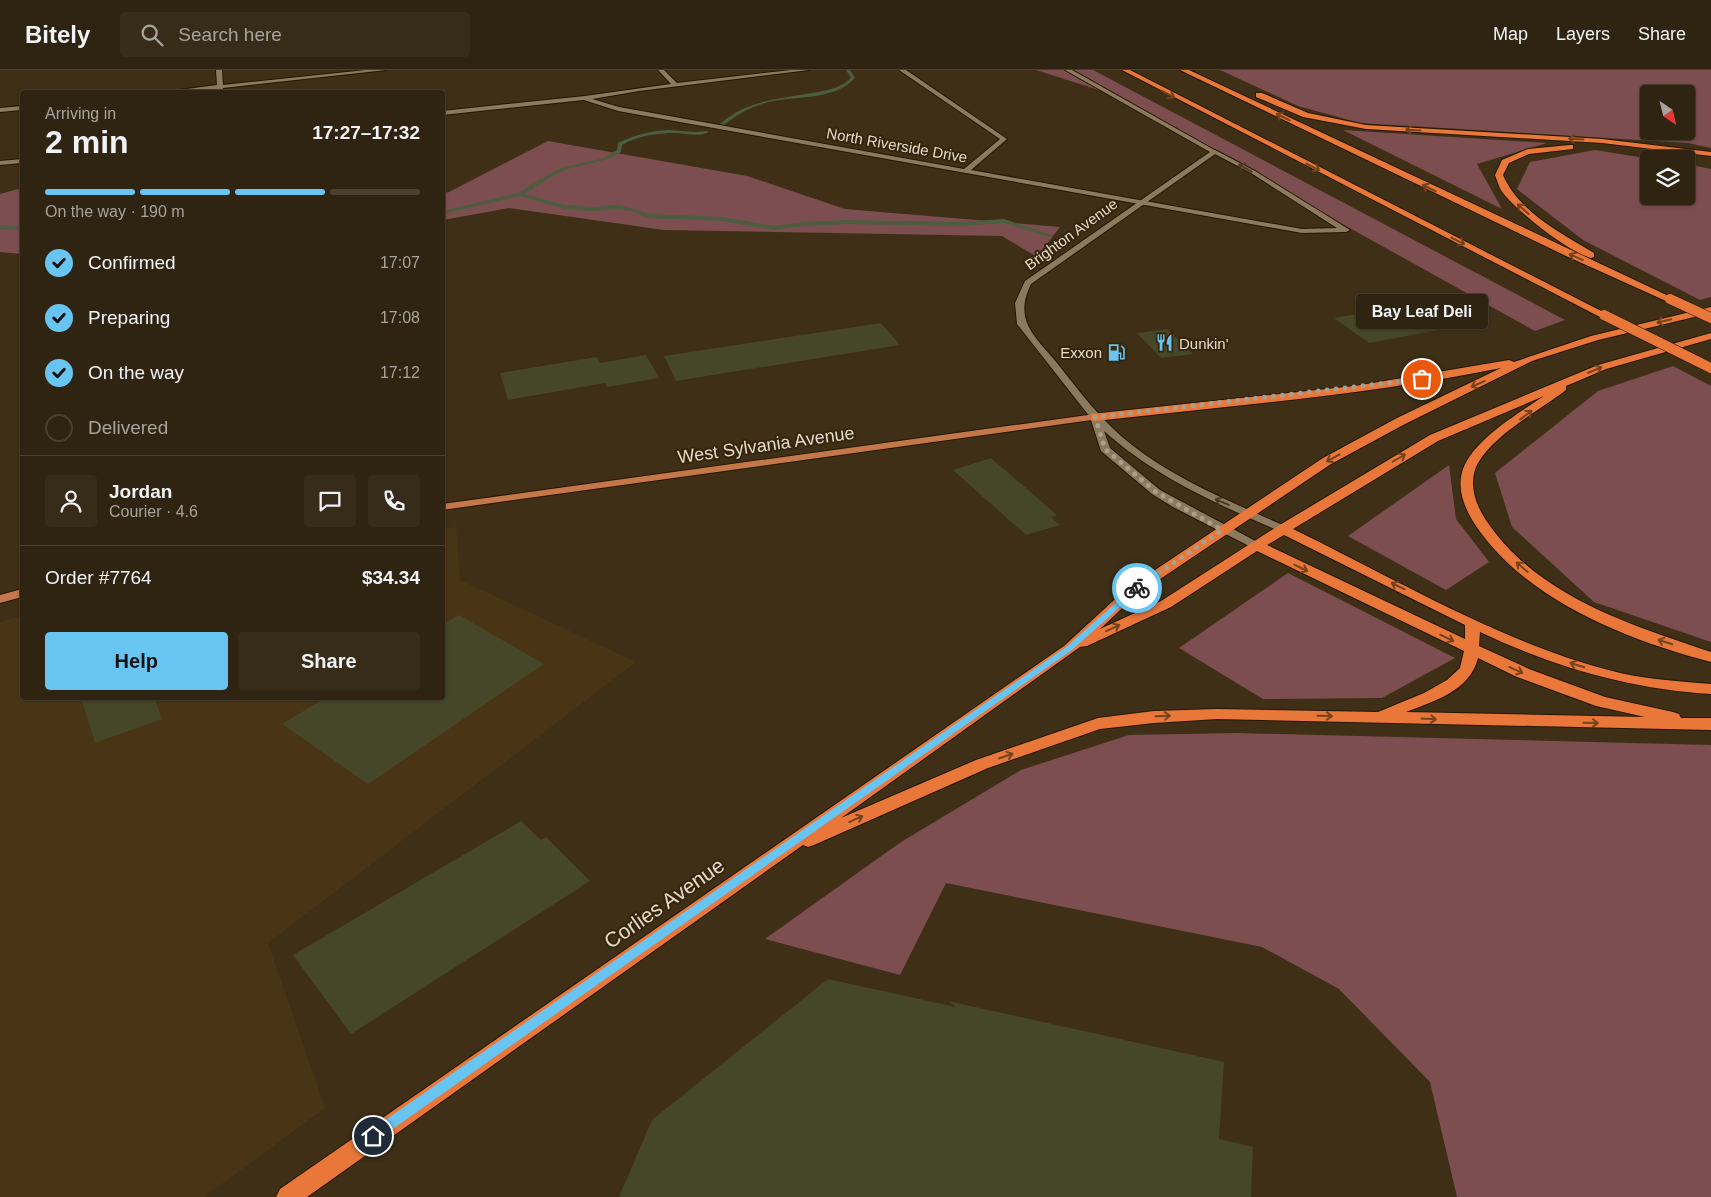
<!DOCTYPE html>
<meta charset="utf-8">
<style>
:root{--surface:#2f2311;--page:#372b1a;--text:#f1f3f6;--muted:#a7a49f;--line:#4a4031;--accent:#68c4f0}
body{margin:0;font-family:Helvetica,sans-serif;background:var(--page);color:var(--text);height:100vh;display:flex;flex-direction:column;font-size:19px;white-space:nowrap}
*{box-sizing:border-box;margin:0}
p{font-size:16px;color:var(--muted)}
.icon{flex:none;width:28px;height:28px;fill:none;stroke:currentColor;stroke-width:2;stroke-linecap:round;stroke-linejoin:round}
.map{position:relative;flex:1;overflow:hidden}
.panel{position:absolute;left:20px;top:20px;width:425px;height:610px;display:flex;flex-direction:column;background:var(--surface);border-radius:5px;box-shadow:0 1px 4px #0004,0 0 0 1px var(--line)}
.panel>*{flex:none}
.needle{width:32px;rotate:145deg}
.fabs{position:absolute;left:1640px;top:15px;display:grid;gap:10px}
.fabs a{display:grid;place-items:center;width:55px;height:55px;border-radius:5px;background:var(--surface);box-shadow:0 1px 4px #0004,0 0 0 1px var(--line);font-size:25px}
.pin{position:absolute;display:grid;place-items:center;width:42px;height:42px;color:#fff;margin:-21px;border:2px solid #fff;border-radius:50%;box-shadow:0 1px 5px #0007}
.courier{position:absolute;display:grid;place-items:center;width:50px;height:50px;margin:-25px;border:4px solid #68c4f0;border-radius:50%;background:#fff;color:#222;box-shadow:0 1px 6px #0007}
.bubble{position:absolute;height:35px;border-radius:5px;background:var(--surface);box-shadow:0 1px 4px #0004,0 0 0 1px var(--line);font-size:16px;font-weight:800;line-height:35px;text-align:center}
.summary em{font-style:normal;font-weight:800}
.summary div{display:flex;flex-direction:column-reverse}
.summary{display:flex;align-items:center;justify-content:space-between;height:85px;padding:0 25px}
h1{font-size:32px;font-weight:800;line-height:38px}
.bar{display:grid;grid-template-columns:repeat(4,1fr);gap:8px 5px;align-content:center;height:60px;padding:0 25px}
.bar i{height:6px;border-radius:4px;background:var(--line)}
.bar .active{background:var(--accent)}
.bar p{grid-column:span 4}
.line{display:flex;align-items:center;gap:12px;padding:0 25px;border-top:1px solid var(--line)}
.line div{flex:1}
.round{display:grid;place-items:center;flex:none;width:52px;height:52px;border-radius:5px;background:var(--page)}
ol{padding:0 25px;list-style:none}
li{display:flex;align-items:center;gap:15px;height:55px}
li p{margin-inline-start:auto}
li .icon{padding:5px;border-radius:50%;background:var(--accent);color:#111;stroke-width:4}
li:last-child{color:var(--muted)}
li i{width:28px;height:28px;border:2px solid var(--line);border-radius:50%}
.button{display:flex;gap:10px;margin-top:auto;padding:10px 25px}
.button a{flex:1;height:58px;border-radius:5px;background:var(--accent);color:#111;font-size:20px;font-weight:800;line-height:58px;text-align:center}
.button a+a{background:var(--page);color:var(--text)}
header{display:flex;align-items:center;gap:30px;box-sizing:border-box;height:70px;padding:0 25px;background:var(--surface);border-bottom:1px solid var(--line)}
header strong{font-size:24px}
nav{display:flex;gap:28px;margin-inline-start:auto;font-size:18px}
.search{width:350px;height:45px;background:var(--page);display:flex;align-items:center;gap:12px;box-sizing:border-box;padding:0 18px;border-radius:5px;color:var(--muted);font-size:19px}
.map>svg:first-child{display:block}
</style>
<header>
<strong>Bitely</strong>
<div class="search"><svg class="icon" aria-label="search" viewBox="0 0 24 24"><circle cx="10" cy="10" r="6"/><path d="M15 15l6 6"/></svg>Search here</div>
<nav><a>Map</a><a>Layers</a><a>Share</a></nav>
</header>
<div class="map">
<svg width="1711" height="1127" viewBox="0 0 1711 1127">
<rect width="100%" height="100%" fill="#3f2f17"/>
<!-- built -->
<path fill="#493515" d="M456,457L460,510L636,592L268,873L325,1038L204,1127H0V552L22,546V628H442L443,459Z"/>
<!-- green -->
<g fill="#7c4e50" fill-rule="evenodd">
<path d="M1036,0H1093L1565,250L1535,261L1105,22Z"/>
<path d="M1220,0H1711V78L1688,73L1360,53L1298,36ZM1649,24H1686V61H1649Z"/>
<path d="M1343,60L1547,73L1477,94L1502,139Z"/>
<path d="M548,71L747,106L845,139L1060,157L1037,187L1002,166L664,160L509,138L443,150V123L449,122Z"/>
<path d="M1595,80L1651,89H1649V126H1686V94L1711,99V227L1700,230L1583,170L1517,119L1530,92Z"/>
<path d="M22,118V184L0,182V124Z"/>
<path d="M1673,296L1711,316V572L1594,532L1512,457L1495,403L1598,321Z"/>
<path d="M1449,395L1456,449L1489,492L1446,520L1348,466Z"/>
<path d="M1288,503L1455,588L1382,628L1263,629L1179,578Z"/>
<path d="M1237,663L1711,675V1127H1457L1430,1012L1339,919L1262,877L946,813L900,905L765,869L901,772L1021,700L1129,665Z"/>
</g>
<g fill="none" stroke-linecap="round" stroke-linejoin="round">
<!-- stream -->
<g fill="#4d5d40" fill-rule="evenodd">
<path d="M846,0H850L855,8C832,33 791,24 762,34C748,38 735,46 724,55L720,54C752,25 796,29 835,18L845,13L851,8Z"/>
<path d="M668,60L695,62L707,61L709,62C700,67 688,64 677,63C658,63 639,65 622,75L621,82C603,94 584,93 565,100C550,106 538,116 524,124L565,135L594,137L617,135L635,139L649,144L722,147L774,156L803,152L846,150L957,152L1004,149L1054,166L1049,167L1004,153L957,156L846,154L803,156L774,160L722,151L648,148L632,141L617,139L594,141L565,139L520,126L442,144V141L518,123L556,100L570,96L604,88L617,80L618,73C634,65 650,61 668,60Z"/>
<path d="M0,155L22,157V160L0,159Z"/>
</g>
</g>
<!-- building -->
<g fill="#464629">
<path d="M1420,233L1459,256L1369,273L1334,248Z"/>
<path d="M881,253L900,275L676,311L664,286Z"/>
<path d="M1167,259L1193,284L1161,288L1137,263Z"/>
<path d="M646,285L659,308L607,317L605,313L508,330L500,303L597,287L600,293Z"/>
<path d="M991,388L1057,445L1051,447L1060,455L1026,465L953,400Z"/>
<path d="M459,545L544,594L368,714L282,654L325,628H442V555Z"/>
<path d="M81,628H154L162,649L95,673Z"/>
<path d="M521,751L541,770L546,767L590,811L351,964L293,885Z"/>
<path d="M828,909L956,937L948,931L1224,992L1219,1069L1253,1077L1251,1127H619L652,1050Z"/>
</g>
<g fill="none" stroke-linecap="round" stroke-linejoin="round">
<defs>
<g id="street">
<path d="M216,0H222L223,15L366,0H386L223,18V22H217V19L164,22L217,15Z"/>
<path d="M658,0H664L677,13L791,0H809L639,21L592,29L619,37L964,99L1000,69L899,0H906L1007,69L971,100L1302,159L1337,158L1251,103L1213,83L1212,82L1215,80L1255,101L1350,160L1346,162L1302,163L618,41L584,30L442,45V41L585,26L671,14Z"/>
<path d="M22,36V40L0,42V38Z"/>
<path d="M22,89V93L0,95V91Z"/>
</g>
<path id="secondary" d="M1065,0H1072L1218,82L1031,214C1013,251 1035,266 1057,293C1080,322 1102,352 1132,375C1178,411 1234,433 1287,457L1289,459L1287,461H1279C1217,434 1155,407 1104,361L1110,378L1160,420L1261,474L1263,476L1261,478H1253L1173,437L1152,424L1101,381L1090,347L1017,254L1015,233L1025,211L1210,82Z"/>
<g id="primary">
<path d="M1095,344L1099,345V349L442,440V434Z"/>
<path d="M22,519V527L0,533V525Z"/>
</g>
<g id="highway">
<path d="M1122,0H1130L1609,245L1604,248L1600,247Z"/>
<path d="M1180,0H1189L1675,229L1666,231L1564,185Z"/>
<path d="M1256,23H1262L1308,43L1366,55L1602,69L1711,82V86L1602,73L1366,59L1303,47L1256,27Z"/>
<path d="M1570,75H1573V79L1529,84L1509,93L1503,105C1519,142 1561,163 1594,183V187L1591,188C1567,181 1518,142 1503,123C1499,118 1497,110 1495,105L1502,90L1528,79Z"/>
<path d="M1711,237V243L1598,270L1532,291L1405,354L1331,394L1135,526L1100,559L1161,531L1278,456L1430,365L1598,295L1711,263V269L1606,299L1566,316V320C1540,340 1495,364 1478,393C1467,413 1476,436 1488,453C1538,526 1630,555 1711,582V592C1627,570 1526,530 1476,456C1465,439 1456,420 1463,399C1474,369 1519,343 1544,326L1438,371L1293,459C1398,510 1521,584 1635,606C1660,610 1686,612 1711,614V624C1630,619 1554,597 1480,562L1479,576L1529,599L1605,627L1673,642L1679,644L1681,648H1711V660L1217,649L1154,653L1100,659L988,698L814,775L808,777L803,775L307,1127H276L280,1119L1064,576L1125,520L1323,388L1397,348L1501,298C1367,325 1231,336 1095,351L1091,350V344L1355,316L1509,290L1514,292L1591,266ZM1284,465L1465,555V569L1267,475ZM1257,481L1464,581L1460,598L1447,610L1424,623L1378,642L1217,639L1154,641L1098,648L976,690L841,748L1080,577L1087,576L1171,537ZM1478,588L1517,607L1596,636L1645,647L1406,642C1434,631 1470,621 1478,588Z"/>
</g>
</defs>
<!-- street casing -->
<use href="#street" stroke="#261701" stroke-width="2"/>
<!-- secondary casing -->
<use href="#secondary" stroke="#261701" stroke-width="2"/>
<!-- primary casing -->
<use href="#primary" stroke="#261701" stroke-width="2"/>
<!-- highway casing -->
<use href="#highway" stroke="#261701" stroke-width="2"/>
<!-- street -->
<use href="#street" fill="#8c7a5f" fill-rule="evenodd"/>
<!-- secondary -->
<use href="#secondary" fill="#8c7a5f" fill-rule="evenodd"/>
<!-- primary -->
<use href="#primary" fill="#c47849" fill-rule="evenodd"/>
<!-- highway -->
<use href="#highway" fill="#e9773a" fill-rule="evenodd"/>
<defs>
<g id="highway-bridge">
<path d="M1670,229L1711,248"/>
<path d="M1604,245L1711,298"/>
</g>
</defs>
<!-- highway-bridge casing -->
<use href="#highway-bridge" stroke="#261701" stroke-width="11" stroke-linecap="butt"/>
<!-- highway-bridge -->
<use href="#highway-bridge" stroke="#e9773a" stroke-width="10"/>
</g>
<!-- one-way arrows -->
<defs><path id="oneway-shaft" d="M-6 0H5M1.5-3L5.5 0L1.5 3" fill="none" stroke-width="1.6" stroke-linecap="round" stroke-linejoin="round" transform="scale(1.25)"/></defs>
<g stroke="#74421c">
<use href="#oneway-shaft" transform="translate(1168 24) rotate(27)"/>
<use href="#oneway-shaft" transform="translate(1283 47) rotate(-154)"/>
<use href="#oneway-shaft" transform="translate(1413 60) rotate(-177)"/>
<use href="#oneway-shaft" transform="translate(1576 69) rotate(-177)"/>
<use href="#oneway-shaft" transform="translate(1313 97) rotate(27)"/>
<use href="#oneway-shaft" transform="translate(1429 118) rotate(-154)"/>
<use href="#oneway-shaft" transform="translate(1523 139) rotate(-139)"/>
<use href="#oneway-shaft" transform="translate(1458 171) rotate(27)"/>
<use href="#oneway-shaft" transform="translate(1576 187) rotate(-156)"/>
<use href="#oneway-shaft" transform="translate(1664 251) rotate(166)"/>
<use href="#oneway-shaft" transform="translate(1595 300) rotate(-23)"/>
<use href="#oneway-shaft" transform="translate(1478 314) rotate(156)"/>
<use href="#oneway-shaft" transform="translate(1526 345) rotate(-37)"/>
<use href="#oneway-shaft" transform="translate(1333 388) rotate(151)"/>
<use href="#oneway-shaft" transform="translate(1399 388) rotate(-30)"/>
<use href="#oneway-shaft" transform="translate(1522 497) rotate(-139)"/>
<use href="#oneway-shaft" transform="translate(1301 498) rotate(26)"/>
<use href="#oneway-shaft" transform="translate(1398 516) rotate(-154)"/>
<use href="#oneway-shaft" transform="translate(1113 558) rotate(-25)"/>
<use href="#oneway-shaft" transform="translate(1447 568) rotate(26)"/>
<use href="#oneway-shaft" transform="translate(1665 572) rotate(-162)"/>
<use href="#oneway-shaft" transform="translate(1577 595) rotate(-163)"/>
<use href="#oneway-shaft" transform="translate(1516 600) rotate(24)"/>
<use href="#oneway-shaft" transform="translate(1163 646) rotate(-2)"/>
<use href="#oneway-shaft" transform="translate(1325 646) rotate(1)"/>
<use href="#oneway-shaft" transform="translate(1429 649) rotate(3)"/>
<use href="#oneway-shaft" transform="translate(1591 653) rotate(1)"/>
<use href="#oneway-shaft" transform="translate(1006 686) rotate(-19)"/>
<use href="#oneway-shaft" transform="translate(856 749) rotate(-24)"/>
</g>
<g stroke="#4b3a21">
<use href="#oneway-shaft" transform="translate(1245 98) rotate(-151)"/>
<use href="#oneway-shaft" transform="translate(1222 432) rotate(-157)"/>
</g>
<!-- route -->
<path fill="#68c4f0" d="M1135,516L1141,518L1072,580L377,1070H368L367,1066L368,1062L1066,577Z"/>
<g fill="none" stroke-linecap="round" stroke-linejoin="round">
<!-- done -->
<path stroke="#aa9e8c" stroke-width="5" stroke-dasharray="0 9" d="M1137,518L1222,460L1156,422L1105,379L1095,347L1422,309"/>
</g>
<!-- icons -->
<defs>
<symbol id="restaurant-bare" viewBox="-9 -9 18 18"><path d="M-5-6h1v4h1v-4h1v4h1v-4h1v5L-1.5 .5V6h-2V.5L-5-1ZM5-6V6H3V1.5H1.5Q1.5-4 5-6Z" fill="#68c4f0" stroke="#35250c" stroke-width="2.5" paint-order="stroke"/></symbol>
<symbol id="fuel-bare" viewBox="-9 -9 18 18"><path d="M-5.5-6h7V0h2V4h1.3V-2.5L3-4.5l.8-.8L6-3V5H2.5V1h-1V6h-7ZM-4.2-4.7v3.2H.2V-4.7Z" fill="#68c4f0" stroke="#35250c" stroke-width="2.5" paint-order="stroke"/></symbol>
</defs>
<g fill-rule="evenodd">
<use href="#restaurant-bare" x="1152" y="260" width="25" height="25"/>
<use href="#fuel-bare" x="1104" y="270" width="25" height="25"/>
</g>
<g text-anchor="middle" dominant-baseline="central" stroke-width="4" stroke-linejoin="round" paint-order="stroke">
<!-- far-street labels -->
<g font-size="15" fill="#e4dacb" stroke="#35250c">
<text transform="translate(897 75) rotate(10)">North Riverside Drive</text>
<text transform="translate(1071 164) rotate(-36)">Brighton Avenue</text>
</g>
<!-- far-poi labels -->
<g font-size="15" fill="#e4dacb" stroke="#35250c" text-anchor="start">
<text x="1179" y="273">Dunkin'</text>
<text x="1102" y="282" text-anchor="end">Exxon</text>
</g>
<!-- street labels -->
<g font-size="18" fill="#e4dacb" stroke="#35250c">
<text transform="translate(766 375) rotate(-8)">West Sylvania Avenue</text>
</g>
<!-- near-street labels -->
<g font-size="21" fill="#e4dacb" stroke="#35250c">
<text transform="translate(664 833) rotate(-35)">Corlies Avenue</text>
</g>
</g>
</svg>
<div class="fabs">
<a><svg class="needle" viewBox="-14 -14 28 28"><path d="M0-13l5 13h-10z" fill="#e53935"/><path d="M0 13l5-13h-10z" fill="#a7a49f"/></svg></a>
<a><svg class="icon" aria-label="layers" viewBox="0 0 24 24"><path d="M12 4l9 5-9 5-9-5zM3 14l9 5 9-5"/></svg></a>
</div>
<div class="pin" style="left:1422px;top:309px;background:#ea580c"><svg class="icon" aria-label="bag" viewBox="0 0 24 24"><path d="M5 8h14l-1 12H6zM9 8a3 3 0 0 1 6 0"/></svg></div>
<div class="pin" style="left:373px;top:1066px;background:#1f2937"><svg class="icon" aria-label="home" viewBox="0 0 24 24"><path d="M3 11l9-7 9 7M6 9v11h12V9"/></svg></div>
<div class="courier" style="left:1137px;top:518px"><svg class="icon" aria-label="bike" viewBox="0 0 24 24"><circle cx="6" cy="16" r="4"/><circle cx="18" cy="16" r="4"/><path d="M6 16l4-8h5l3 8M10 8l3 8H6M13 5h3"/></svg></div>
<div class="bubble" style="left:1356px;top:224px;width:132px">Bay Leaf Deli</div>
<section class="panel">
<div class="summary"><div><h1>2 min</h1><p>Arriving in</p></div><em>17:27–17:32</em></div>
<div class="bar"><i class="active"></i><i class="active"></i><i class="active"></i><i></i><p>On the way · 190 m</p></div>
<ol>
<li><svg class="icon" aria-label="check" viewBox="0 0 24 24"><path d="M5 12l5 5 9-10"/></svg>Confirmed<p>17:07</p></li>
<li><svg class="icon" aria-label="check" viewBox="0 0 24 24"><path d="M5 12l5 5 9-10"/></svg>Preparing<p>17:08</p></li>
<li><svg class="icon" aria-label="check" viewBox="0 0 24 24"><path d="M5 12l5 5 9-10"/></svg>On the way<p>17:12</p></li>
<li><i></i>Delivered</li>
</ol>
<div class="line" style="height:90px"><a class="round"><svg class="icon" aria-label="person" viewBox="0 0 24 24"><circle cx="12" cy="8" r="4"/><path d="M4 21q1-7 8-7t8 7"/></svg></a><div><b>Jordan</b><p>Courier · 4.6</p></div><a class="round"><svg class="icon" aria-label="chat" viewBox="0 0 24 24"><path d="M4 5h16v11H9l-5 4z"/></svg></a><a class="round"><svg class="icon" aria-label="phone" viewBox="0 0 24 24"><path d="M5 4h4l2 5-3 2q2 4 5 5l2-3 5 2v4C11 20 4 13 5 4z"/></svg></a></div>
<div class="line" style="height:65px"><div>Order #7764</div><b>$34.34</b></div>
<div class="button"><a>Help</a><a>Share</a></div>
</section>
</div>
